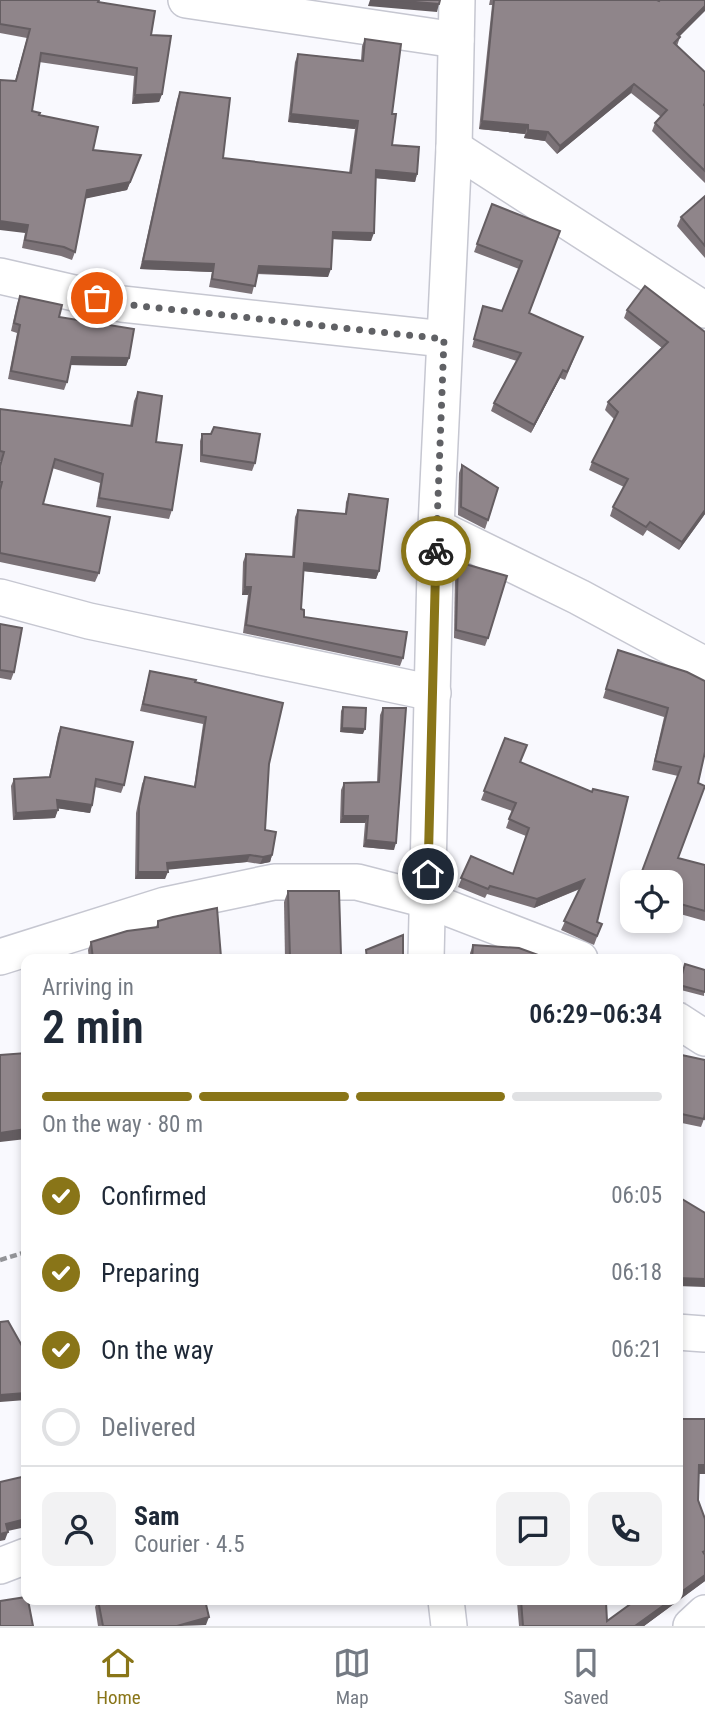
<!DOCTYPE html>
<meta charset="utf-8">
<style>
:root{--surface:#fff;--page:#f2f2f3;--text:#1f2937;--muted:#747a83;--line:#e0e1e3;--accent:#897518}
body{margin:0;font-family:"Roboto Condensed",sans-serif;background:var(--page);color:var(--text);height:100vh;display:flex;flex-direction:column;font-size:26px;white-space:nowrap}
*{box-sizing:border-box;margin:0}
p{font-size:23px;color:var(--muted)}
.icon{flex:none;width:38px;height:38px;fill:none;stroke:currentColor;stroke-width:2;stroke-linecap:round;stroke-linejoin:round}
.map{position:relative;flex:1;overflow:hidden}
.panel{position:absolute;left:21px;top:954px;width:662px;height:651px;display:flex;flex-direction:column;background:var(--surface);border-radius:14px;box-shadow:0 4px 10px #0003}
.panel>*{flex:none}
.fabs{position:absolute;left:620px;top:870px;display:grid;gap:14px}
.fabs a{display:grid;place-items:center;width:63px;height:63px;border-radius:14px;background:var(--surface);box-shadow:0 4px 10px #0003;font-size:35px}
.pin{position:absolute;display:grid;place-items:center;width:60px;height:60px;color:#fff;margin:-30px;border:4px solid #fff;border-radius:50%;box-shadow:0 2px 7px #0007}
.courier{position:absolute;display:grid;place-items:center;width:70px;height:70px;margin:-35px;border:5px solid #897518;border-radius:50%;background:#fff;color:#222;box-shadow:0 2px 9px #0007}
.head em{font-style:normal;font-weight:600}
.head div{display:flex;flex-direction:column-reverse}
.head{display:flex;align-items:center;justify-content:space-between;height:119px;padding:0 21px}
h1{font-size:46px;font-weight:600;line-height:52px}
.bar{display:grid;grid-template-columns:repeat(4,1fr);gap:10px 7px;align-content:center;height:84px;padding:0 21px}
.bar i{height:9px;border-radius:5px;background:var(--line)}
.bar .current{background:var(--accent)}
.bar p{grid-column:span 4}
.line{display:flex;align-items:center;gap:18px;padding:0 21px;border-top:2px solid var(--line)}
.line div{flex:1}
.round{display:grid;place-items:center;flex:none;width:74px;height:74px;border-radius:14px;background:var(--page)}
ol{padding:0 21px;list-style:none}
li{display:flex;align-items:center;gap:21px;height:77px}
li p{margin-inline-start:auto}
li .icon{padding:7px;border-radius:50%;background:var(--accent);color:#fff;stroke-width:4}
li:last-child{color:var(--muted)}
li i{width:38px;height:38px;border:4px solid var(--line);border-radius:50%}
.dock{display:flex;justify-content:space-around;align-items:center;height:98px;border-top:2px solid var(--line);background:var(--surface);font-size:19px;color:var(--muted)}
.dock a{display:grid;justify-items:center;gap:4px}
.dock .current{color:var(--accent)}
.map>svg:first-child{display:block}
</style>
<div class="map">
<svg width="705" height="1626" viewBox="0 0 705 1626">
<rect width="100%" height="100%" fill="#f9f9fe"/>
<g fill="none" stroke-linecap="round" stroke-linejoin="round">
<defs>
<g id="minor">
<path d="M186,0L456,40"/>
<path d="M454,148L705,310"/>
<path d="M0,276L122,304L444,339"/>
<path d="M436,527L579,597L705,665"/>
<path d="M0,597L89,621L433,693"/>
<path d="M0,957L165,905L274,882H357L427,900L580,959"/>
<path d="M426,959L436,527L454,148L457,0"/>
<path d="M677,1020L705,1038"/>
<path d="M677,1332L705,1334"/>
<path d="M0,1566L26,1556"/>
<path d="M446,1600L449,1626"/>
<path d="M691,1626L705,1613"/>
</g>
</defs>
<!-- minor casing -->
<use href="#minor" stroke="#c6c7d1" stroke-width="38"/>
<!-- path -->
<path stroke="#939498" stroke-width="4.5" stroke-dasharray="7 3.5" stroke-linecap="butt" d="M0,1260L26,1252"/>
<!-- minor -->
<use href="#minor" stroke="#fff" stroke-width="35"/>
</g>
<!-- wall -->
<g fill="#7b7277">
<path d="M0,0L98,2L151,35L162,94L159,102L132,104L134,76L39,62L32,111L93,150L138,163L127,190L85,198L75,252L72,260L61,256L22,248L25,233L15,81L27,38L0,33Z"/>
<path d="M490,0H657L680,37L677,46L705,72V183L652,131L655,123L661,117L631,93L557,154L545,141L524,138L525,134L479,129L492,5H489Z"/>
<path d="M365,39L392,114V145L417,174L415,182L376,178L371,241L333,239L328,277L257,274L252,294L209,287L212,272L140,269L177,100L180,92L223,158L349,173L355,129L288,122L295,62L298,54L361,60L362,46Z"/>
<path d="M705,196V258L677,226L681,217Z"/>
<path d="M492,204L560,231L529,313L583,337L565,380L560,378L531,433L491,411L494,403L517,361L472,347L483,306L502,311L519,269L474,252Z"/>
<path d="M20,296L59,317L129,358L126,366L71,365L67,382L64,390L8,379L17,333L11,331L17,304Z"/>
<path d="M627,310L705,332V514L679,550L647,530L643,536L610,516L613,507L624,487L589,470L592,462L614,419L605,410L608,402L662,348L624,318Z"/>
<path d="M138,392L156,442L172,510L169,519L96,507L100,483L52,468L43,504L99,573L95,582L0,562V465L1,461H0V409L130,426L134,401Z"/>
<path d="M202,434L255,463L252,471L200,462V441Z"/>
<path d="M462,465L488,520L485,529L458,515L459,473Z"/>
<path d="M349,494L379,571L376,579L304,571L301,609L304,617L403,658L400,666L243,633L248,595H242L243,562L246,554L292,557L295,517L298,510L345,514L346,502Z"/>
<path d="M458,562L488,638L485,646L454,638L455,570Z"/>
<path d="M0,624L14,672L11,680L0,678Z"/>
<path d="M618,650L687,672L678,858L705,865V921L673,912L670,913V882L678,776L652,770L664,717L603,698Z"/>
<path d="M150,671L195,682L269,764L265,830L272,855L270,862L260,864L247,862L167,869L165,879H135L136,813L142,784L145,777L194,787L203,724L140,711Z"/>
<path d="M343,707L363,734L340,732L341,711Z"/>
<path d="M383,708L394,850L363,847L365,823H340L341,790L344,783L377,782L380,715Z"/>
<path d="M61,727L124,785L121,793L95,787L92,805L90,813L58,808L55,818L13,820L11,786L14,779L49,777L58,734Z"/>
<path d="M505,738L520,762L597,922L602,924L594,945L561,930L580,889L534,908L487,894L485,898L458,887L471,856L513,874L526,836L506,828L512,811L481,800Z"/>
<path d="M288,891L340,959H285L284,902Z"/>
<path d="M632,899V920H652L648,933L622,924Z"/>
<path d="M158,921L221,957L220,959H89L88,950L91,942L156,927Z"/>
<path d="M473,945L549,959H470V953Z"/>
<path d="M685,964L705,970L704,996L677,989Z"/>
<path d="M677,1054L704,1119L701,1127L677,1122Z"/>
<path d="M699,1474L698,1500L705,1519V1581L644,1626H519L517,1602L518,1600H590V1603L607,1621L677,1600Z"/>
<path d="M98,1600L206,1625L98,1626L95,1607Z"/>
</g>
<!-- shaded-wall -->
<g fill="#645d61">
<path d="M370,0H392L439,4L437,12L368,6Z"/>
<path d="M705,6V11L674,42L677,34Z"/>
<path d="M634,84L631,93L557,154L560,146Z"/>
<path d="M162,94L159,102L132,104L135,95Z"/>
<path d="M291,114L358,121L355,129L288,122Z"/>
<path d="M482,121L528,125L525,134L479,129Z"/>
<path d="M528,130L548,132L545,141L524,138Z"/>
<path d="M141,155L127,190L84,199L87,190Z"/>
<path d="M376,170L417,174L415,182L374,178Z"/>
<path d="M0,221L28,225L25,233L0,230Z"/>
<path d="M333,232L374,233L371,241L330,239Z"/>
<path d="M143,261L214,264L212,272L140,269Z"/>
<path d="M259,266L331,269L328,277L256,273Z"/>
<path d="M72,357L129,358L126,366L69,365Z"/>
<path d="M563,370L560,378L531,433L534,425Z"/>
<path d="M705,510V514L679,550L682,542Z"/>
<path d="M304,563L379,571L376,579L302,571Z"/>
<path d="M245,587H251L248,595H242Z"/>
<path d="M342,728L365,729L363,734L340,732Z"/>
<path d="M57,800L92,805L90,813L55,808Z"/>
<path d="M58,810L55,818L13,820L16,813Z"/>
<path d="M343,816H368L365,823H340Z"/>
<path d="M366,840L396,843L394,850L363,847Z"/>
<path d="M250,855L247,862L165,870L167,863Z"/>
<path d="M272,855L270,862L260,864L263,857Z"/>
<path d="M138,872H168L165,879H135Z"/>
<path d="M584,880L581,888L534,908L537,899Z"/>
<path d="M677,903L673,912L670,913V904Z"/>
<path d="M341,955L340,959H289L290,957Z"/>
<path d="M26,1129V1139L0,1142V1133Z"/>
<path d="M677,1278L705,1279V1287L677,1286Z"/>
<path d="M26,1393V1400L0,1402V1395Z"/>
<path d="M699,1465H705V1474H696Z"/>
<path d="M26,1519V1527L3,1532L6,1524Z"/>
<path d="M8,1532L5,1540L0,1541V1534Z"/>
<path d="M705,1575V1581L644,1626H635L671,1600H677V1595Z"/>
<path d="M209,1617L206,1625L177,1626Z"/>
</g>
<!-- building -->
<g fill="#8f858a" stroke="#645d61" stroke-width="2">
<path d="M0,0H99L98,2L155,11L151,35L171,36L162,94L135,95L137,68L41,53L32,111L40,113L39,115L98,127L93,150L141,155L130,182L87,190L75,252L64,247L25,240L28,225L0,221V80L16,81L30,29L0,24Z"/>
<path d="M392,0H440L439,4Z"/>
<path d="M494,0H657L659,1L660,0H705V6L677,34L680,37L674,43L705,72V103L704,105L705,106V171L655,123L667,110L634,84L560,146L548,132L528,130V125L482,121Z"/>
<path d="M365,39L401,44L392,114H396L392,145L419,147L417,174L376,170L374,233L333,232L331,269L259,266L255,286L212,279L214,264L143,261L180,92L230,98L223,158L351,173L358,121L291,114L298,54L363,61Z"/>
<path d="M705,196V246L681,217Z"/>
<path d="M492,204L560,231L529,313L583,337L567,372L563,370L534,425L494,403L521,353L474,339L483,306L502,311L522,261L477,244Z"/>
<path d="M645,286L705,332V510L682,542L650,522L646,527L613,507L628,479L592,462L618,412L608,402L668,342L627,310Z"/>
<path d="M20,296L62,305L59,317L134,329L129,358L72,357L67,382L11,371L20,325L14,323Z"/>
<path d="M138,392L162,396L156,442L182,445L172,510L99,498L103,474L55,459L43,504L110,517L99,573L0,553V490L2,482H0V466L4,452L0,451V409L132,426Z"/>
<path d="M214,427L260,434L255,463L202,455V434H211Z"/>
<path d="M462,465L498,488L488,520L461,507Z"/>
<path d="M349,494L388,499L379,571L304,563L301,609L304,610V617L407,632L403,658L246,625L251,587H245L246,554L294,557L298,510L346,514Z"/>
<path d="M458,562L507,576L488,638L456,630Z"/>
<path d="M0,624L22,628L14,672L0,670Z"/>
<path d="M618,650L687,672L705,681V752L698,783L705,786L678,858L705,865V911L677,903L670,904V882H638L681,767L655,761L668,708L606,689Z"/>
<path d="M150,671L196,680L195,682L283,703L269,764L265,830L276,832L272,855L263,857L250,855L167,863L168,872H138L139,806L145,777L195,787L206,717L143,704Z"/>
<path d="M343,707L366,708L365,729L342,728Z"/>
<path d="M383,708H406L396,843L366,840L368,816H343L344,783L379,782Z"/>
<path d="M61,727L133,742L124,785L96,779L92,805L57,800L58,810L16,813L14,779L50,777Z"/>
<path d="M505,738L527,745L520,762L592,792L593,789L628,797L597,922L602,924L597,936L564,921L584,880L537,899L490,886L488,889L461,878L471,856L513,874L529,828L509,819L516,803L484,791Z"/>
<path d="M288,891H339L341,955L290,957Z"/>
<path d="M632,899V917L626,915Z"/>
<path d="M217,908L221,957L217,958V959H93L91,942L127,931L158,927V921L173,917Z"/>
<path d="M641,920H652L651,924Z"/>
<path d="M403,935V959H367L366,950Z"/>
<path d="M473,945L519,948L549,959H472Z"/>
<path d="M685,964L705,970V992L679,985Z"/>
<path d="M26,1053V1129L0,1133V1055Z"/>
<path d="M677,1054L705,1060V1113L704,1119L677,1113Z"/>
<path d="M677,1196L705,1213V1279L677,1278Z"/>
<path d="M8,1321L26,1353V1393L0,1395V1322Z"/>
<path d="M677,1419H705V1465H699L698,1500L705,1519V1551L703,1552L705,1555V1575L677,1595Z"/>
<path d="M26,1476V1519L6,1524L8,1532L0,1534V1482Z"/>
<path d="M26,1597V1600H28L33,1626H0V1601Z"/>
<path d="M98,1600H205L209,1617L177,1626H103Z"/>
<path d="M521,1600H590V1603L606,1602L607,1621L636,1600H671L635,1626H523Z"/>
</g>
<g fill="none" stroke-linecap="round" stroke-linejoin="round">
<!-- done -->
<path stroke="#606165" stroke-width="7" stroke-dasharray="0 12.6" d="M97,298L122,304L444,339L436,551"/>
<!-- route -->
<path stroke="#897518" stroke-width="9" d="M428,874L436,551"/>
</g>
</svg>
<div class="fabs">
<a><svg class="icon" aria-label="locate" viewBox="0 0 24 24"><circle cx="12" cy="12" r="6"/><path d="M12 2v4M12 18v4M2 12h4M18 12h4"/></svg></a>
</div>
<div class="pin" style="left:97px;top:298px;background:#ea580c"><svg class="icon" aria-label="bag" viewBox="0 0 24 24"><path d="M5 8h14l-1 12H6zM9 8a3 3 0 0 1 6 0"/></svg></div>
<div class="pin" style="left:428px;top:874px;background:#1f2937"><svg class="icon" aria-label="home" viewBox="0 0 24 24"><path d="M3 11l9-7 9 7M6 9v11h12V9"/></svg></div>
<div class="courier" style="left:436px;top:551px"><svg class="icon" aria-label="bike" viewBox="0 0 24 24"><circle cx="6" cy="16" r="4"/><circle cx="18" cy="16" r="4"/><path d="M6 16l4-8h5l3 8M10 8l3 8H6M13 5h3"/></svg></div>
<section class="panel">
<div class="head"><div><h1>2 min</h1><p>Arriving in</p></div><em>06:29–06:34</em></div>
<div class="bar"><i class="current"></i><i class="current"></i><i class="current"></i><i></i><p>On the way · 80 m</p></div>
<ol>
<li><svg class="icon" aria-label="check" viewBox="0 0 24 24"><path d="M5 12l5 5 9-10"/></svg>Confirmed<p>06:05</p></li>
<li><svg class="icon" aria-label="check" viewBox="0 0 24 24"><path d="M5 12l5 5 9-10"/></svg>Preparing<p>06:18</p></li>
<li><svg class="icon" aria-label="check" viewBox="0 0 24 24"><path d="M5 12l5 5 9-10"/></svg>On the way<p>06:21</p></li>
<li><i></i>Delivered</li>
</ol>
<div class="line" style="height:126px"><a class="round"><svg class="icon" aria-label="person" viewBox="0 0 24 24"><circle cx="12" cy="8" r="4"/><path d="M4 21q1-7 8-7t8 7"/></svg></a><div><b>Sam</b><p>Courier · 4.5</p></div><a class="round"><svg class="icon" aria-label="chat" viewBox="0 0 24 24"><path d="M4 5h16v11H9l-5 4z"/></svg></a><a class="round"><svg class="icon" aria-label="phone" viewBox="0 0 24 24"><path d="M5 4h4l2 5-3 2q2 4 5 5l2-3 5 2v4C11 20 4 13 5 4z"/></svg></a></div>
</section>
</div>
<nav class="dock">
<a class="current"><svg class="icon" aria-label="home" viewBox="0 0 24 24"><path d="M3 11l9-7 9 7M6 9v11h12V9"/></svg>Home</a>
<a><svg class="icon" aria-label="map" viewBox="0 0 24 24"><path d="M3 6l6-2 6 2 6-2v14l-6 2-6-2-6 2zM9 4v14M15 6v14"/></svg>Map</a>
<a><svg class="icon" aria-label="saved" viewBox="0 0 24 24"><path d="M7 4h10v16l-5-4-5 4z"/></svg>Saved</a>
</nav>
